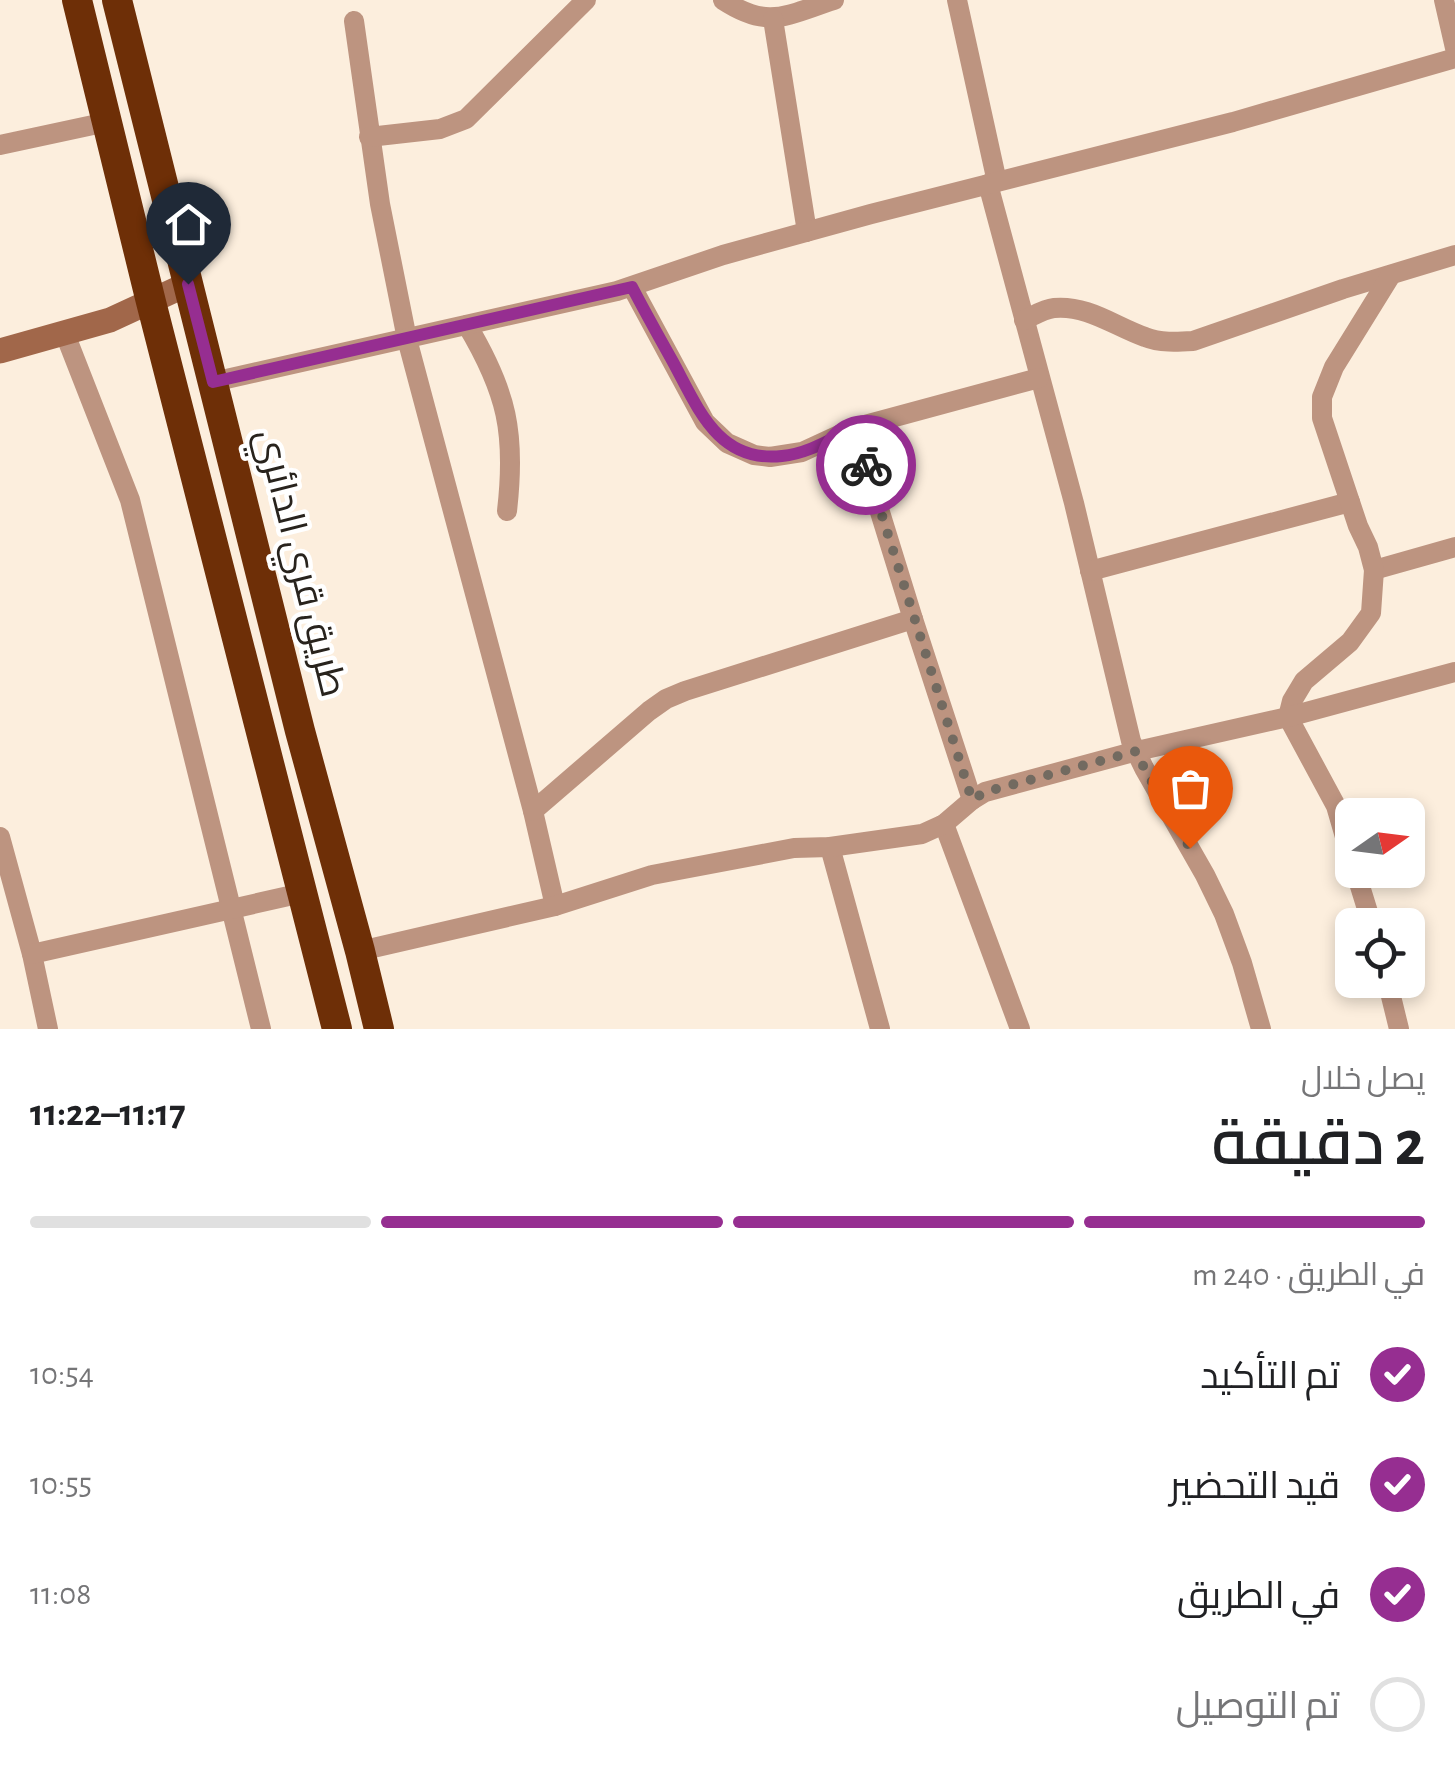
<!DOCTYPE html>
<html lang="ar">
<meta charset="utf-8">
<style>
:root{--surface:#fff;--page:#f6f6f6;--text:#202124;--muted:#757577;--line:#e0e0e0;--accent:#962e91}
body{margin:0;font-family:"Alegreya Sans",Cairo,sans-serif;background:var(--page);color:var(--text);direction:rtl;height:100vh;display:flex;flex-direction:column;font-size:38px;white-space:nowrap}
*{box-sizing:border-box;margin:0}
p{font-size:32px;color:var(--muted)}
.icon{flex:none;width:55px;height:55px;fill:none;stroke:currentColor;stroke-width:2;stroke-linecap:round;stroke-linejoin:round}
.map{position:relative;height:1029px;overflow:hidden;direction:ltr}
.drawer{display:flex;flex-direction:column;background:var(--surface);flex:1}
.drawer>*{flex:none}
.needle{width:65px;rotate:76deg}
.fabs{position:absolute;left:1335px;top:798px;display:grid;gap:20px}
.fabs a{display:grid;place-items:center;width:90px;height:90px;border-radius:15px;background:var(--surface);box-shadow:0 5px 15px #0003;font-size:50px}
.pin{position:absolute;display:grid;place-items:center;width:85px;height:85px;color:#fff;margin:-102px -42px;border-radius:50% 50% 50% 0;rotate:-45deg;box-shadow:0 0 10px #0007}
.pin .icon{rotate:45deg}
.courier{position:absolute;display:grid;place-items:center;width:100px;height:100px;margin:-50px;border:8px solid #962e91;border-radius:50%;background:#fff;color:#222;box-shadow:0 2px 12px #0007}
.head em{font-style:normal;font-weight:600}
.head div{display:flex;flex-direction:column-reverse}
.head{display:flex;align-items:center;justify-content:space-between;height:170px;padding:0 30px}
h1{font-size:65px;font-weight:600;line-height:75px}
.bar{display:grid;grid-template-columns:repeat(4,1fr);gap:15px 10px;align-content:center;height:120px;padding:0 30px}
.bar i{height:12px;border-radius:8px;background:var(--line)}
.bar .current{background:var(--accent)}
.bar p{grid-column:span 4}
ol{padding:0 30px;list-style:none}
li{display:flex;align-items:center;gap:30px;height:110px}
li p{margin-inline-start:auto}
li .icon{padding:10px;border-radius:50%;background:var(--accent);color:#fff;stroke-width:4}
li:last-child{color:var(--muted)}
li i{width:55px;height:55px;border:5px solid var(--line);border-radius:50%}
.map>svg:first-child{display:block}
</style>
<div class="map">
<svg width="1455" height="1029" viewBox="0 0 1455 1029">
<rect width="100%" height="100%" fill="#fceedd"/>
<g fill="none" stroke-linecap="round" stroke-linejoin="round">
<!-- street -->
<g stroke="#bd9480" stroke-width="20">
<path d="M723,0C769,30 786,15 834,0"/>
<path d="M957,0L997,182"/>
<path d="M1444,0L1455,48"/>
<path d="M773,19L807,232"/>
<path d="M354,21L380,204L407,339L533,811L555,906"/>
<path d="M369,137L440,129L466,119L586,0"/>
<path d="M0,145L107,122"/>
<path d="M988,184L1074,503L1131,741L1144,768L1205,875L1224,914L1242,963L1261,1029"/>
<path d="M632,287L705,422L727,443L754,455L770,457L802,452L854,428L1039,378"/>
<path d="M1024,320C1033,316 1044,309 1054,308C1088,305 1114,326 1145,337C1160,343 1177,342 1193,341L1343,289L1455,255"/>
<path d="M467,325C507,392 516,433 507,511"/>
<path d="M65,334L130,500L261,1029"/>
<path d="M213,382L617,291L723,255L871,214L1233,122L1455,58"/>
<path d="M854,428L913,619L972,800"/>
<path d="M1374,570L1455,547"/>
<path d="M1090,571L1350,502"/>
<path d="M533,811L649,711L666,699L685,691L913,619"/>
<path d="M944,824L1020,1029"/>
<path d="M0,837L32,954L48,1029"/>
<path d="M830,847L880,1029"/>
<path d="M1352,861L1336,806L1288,717L1292,701L1304,681L1350,642L1371,613L1374,570L1368,547L1358,526L1322,418V397L1334,367L1391,275"/>
<path d="M1355,870L1372,925"/>
<path d="M360,951L555,906L652,875L794,848L830,847L922,834L944,824L972,800L985,792L1137,751L1288,717L1455,672"/>
<path d="M32,954L302,893"/>
<path d="M1387,980L1399,1029"/>
</g>
<!-- secondary -->
<path stroke="#a1674a" stroke-width="25" d="M0,351L110,320L188,284"/>
<!-- highway -->
<g stroke="#6e2f07" stroke-width="30">
<path d="M77,0L151,302L337,1029"/>
<path d="M117,0L300,731L360,951L379,1029"/>
</g>
</g>
<g fill="none" stroke-linecap="round" stroke-linejoin="round">
<!-- done -->
<path stroke="#726a60" stroke-width="10" stroke-dasharray="0 18" d="M866,465L972,800L985,792L1137,751L1144,768L1190,848"/>
<!-- route -->
<path stroke="#962e91" stroke-width="12" d="M188,284L213,382L632,287C645,312 659,337 673,362C698,408 718,463 782,456C807,454 831,439 854,428L866,465"/>
</g>
<g text-anchor="middle" dominant-baseline="central" stroke-width="9" stroke-linejoin="round" paint-order="stroke">
<!-- street labels -->
<g font-size="38" fill="#28231d" stroke="#fff">
<text transform="translate(300 563) rotate(76)">طريق قري الدائري</text>
</g>
</g>
</svg>
<div class="fabs">
<a><svg class="needle" viewBox="-14 -14 28 28"><path d="M0-13l5 13h-10z" fill="#e53935"/><path d="M0 13l5-13h-10z" fill="#757577"/></svg></a>
<a><svg class="icon" aria-label="locate" viewBox="0 0 24 24"><circle cx="12" cy="12" r="6"/><path d="M12 2v4M12 18v4M2 12h4M18 12h4"/></svg></a>
</div>
<div class="pin" style="left:1190px;top:848px;background:#ea580c"><svg class="icon" aria-label="bag" viewBox="0 0 24 24"><path d="M5 8h14l-1 12H6zM9 8a3 3 0 0 1 6 0"/></svg></div>
<div class="pin" style="left:188px;top:284px;background:#1f2937"><svg class="icon" aria-label="home" viewBox="0 0 24 24"><path d="M3 11l9-7 9 7M6 9v11h12V9"/></svg></div>
<div class="courier" style="left:866px;top:465px"><svg class="icon" aria-label="bike" viewBox="0 0 24 24"><circle cx="6" cy="16" r="4"/><circle cx="18" cy="16" r="4"/><path d="M6 16l4-8h5l3 8M10 8l3 8H6M13 5h3"/></svg></div>
</div>
<section class="drawer">
<div class="head"><div><h1>2 دقيقة</h1><p>يصل خلال</p></div><em>11:17–11:22</em></div>
<div class="bar"><i class="current"></i><i class="current"></i><i class="current"></i><i></i><p>في الطريق · 240 m</p></div>
<ol>
<li><svg class="icon" aria-label="check" viewBox="0 0 24 24"><path d="M5 12l5 5 9-10"/></svg>تم التأكيد<p>10:54</p></li>
<li><svg class="icon" aria-label="check" viewBox="0 0 24 24"><path d="M5 12l5 5 9-10"/></svg>قيد التحضير<p>10:55</p></li>
<li><svg class="icon" aria-label="check" viewBox="0 0 24 24"><path d="M5 12l5 5 9-10"/></svg>في الطريق<p>11:08</p></li>
<li><i></i>تم التوصيل</li>
</ol>
</section>
